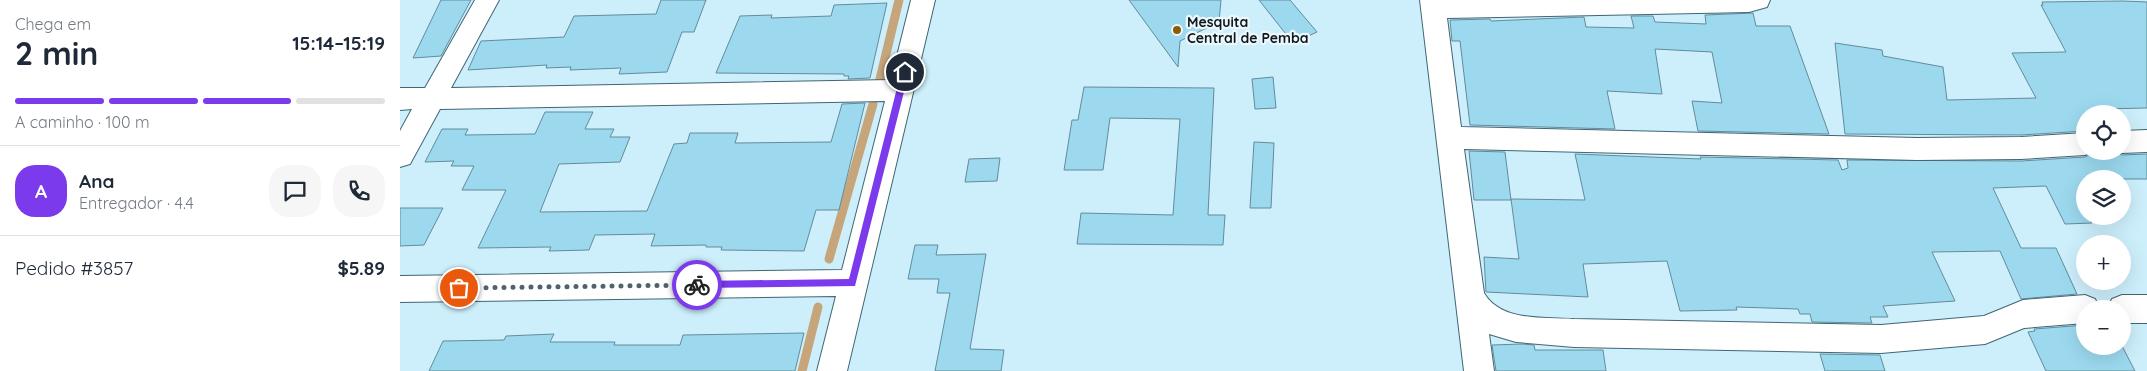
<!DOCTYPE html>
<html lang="pt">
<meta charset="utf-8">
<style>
:root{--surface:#fff;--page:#f6f6f7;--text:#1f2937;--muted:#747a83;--line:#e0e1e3;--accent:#7c3aed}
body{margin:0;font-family:Quicksand,sans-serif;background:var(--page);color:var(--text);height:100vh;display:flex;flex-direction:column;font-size:19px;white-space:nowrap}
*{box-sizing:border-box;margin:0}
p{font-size:16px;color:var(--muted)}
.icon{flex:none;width:28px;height:28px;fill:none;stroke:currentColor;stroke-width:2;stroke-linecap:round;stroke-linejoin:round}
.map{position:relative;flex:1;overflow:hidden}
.details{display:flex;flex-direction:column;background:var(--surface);width:400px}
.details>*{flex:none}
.fabs{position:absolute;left:1676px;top:105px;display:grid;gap:10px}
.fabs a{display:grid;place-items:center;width:55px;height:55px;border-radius:50%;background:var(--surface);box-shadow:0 5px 20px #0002;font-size:25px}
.pin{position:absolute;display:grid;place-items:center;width:42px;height:42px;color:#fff;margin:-21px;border:2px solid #fff;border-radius:50%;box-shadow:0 1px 5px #0007}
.courier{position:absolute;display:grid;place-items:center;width:50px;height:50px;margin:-25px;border:4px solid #7c3aed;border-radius:50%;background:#fff;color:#222;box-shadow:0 1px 6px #0007}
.summary em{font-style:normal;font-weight:700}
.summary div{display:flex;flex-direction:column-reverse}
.summary{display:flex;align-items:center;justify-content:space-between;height:85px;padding:0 15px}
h1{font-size:32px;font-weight:700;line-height:38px}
.bar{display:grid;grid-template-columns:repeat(4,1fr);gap:8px 5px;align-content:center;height:60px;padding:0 15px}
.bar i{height:6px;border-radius:4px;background:var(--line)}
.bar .selected{background:var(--accent)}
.bar p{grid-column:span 4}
.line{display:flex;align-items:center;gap:12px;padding:0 15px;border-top:1px solid var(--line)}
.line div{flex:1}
.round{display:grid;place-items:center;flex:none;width:52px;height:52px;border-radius:20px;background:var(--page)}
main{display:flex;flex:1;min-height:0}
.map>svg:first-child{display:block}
</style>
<main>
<section class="details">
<div class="summary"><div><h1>2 min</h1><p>Chega em</p></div><em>15:14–15:19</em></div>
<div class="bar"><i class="selected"></i><i class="selected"></i><i class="selected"></i><i></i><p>A caminho · 100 m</p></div>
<div class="line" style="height:90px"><b class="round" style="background:var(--accent);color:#fff">A</b><div><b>Ana</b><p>Entregador · 4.4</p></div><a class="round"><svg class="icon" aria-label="chat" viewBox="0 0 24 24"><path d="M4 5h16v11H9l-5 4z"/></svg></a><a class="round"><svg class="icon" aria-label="phone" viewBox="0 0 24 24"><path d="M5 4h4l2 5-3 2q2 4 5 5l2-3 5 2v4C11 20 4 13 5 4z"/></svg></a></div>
<div class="line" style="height:65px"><div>Pedido #3857</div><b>$5.89</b></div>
</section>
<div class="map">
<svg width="1747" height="371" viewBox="0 0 1747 371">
<rect width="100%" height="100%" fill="#cdeffc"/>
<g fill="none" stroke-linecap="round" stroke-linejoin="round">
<!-- stream -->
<g stroke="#c6a57a" stroke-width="9">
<path d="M480,79L499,0"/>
<path d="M429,259L473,104"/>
<path d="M402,371L418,307"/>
</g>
</g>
<!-- building -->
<g fill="#9cd9ef" stroke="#638b9a">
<path d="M41,0H71L41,56L13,58Z"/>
<path d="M261,0H306L294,32H282L267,72L219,74L221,68L170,70L171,67L146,68L147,65L68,70L81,41L164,37L174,16L256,14Z"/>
<path d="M729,0H821L819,22L780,41L778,67Z"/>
<path d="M859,0H890L917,32L893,43Z"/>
<path d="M1723,1L1747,2V108L1699,109L1702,114H1685V131L1621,135L1445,134L1435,43L1482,50L1483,56L1543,67L1547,100L1636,98L1612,53L1666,52L1641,5H1643L1642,2Z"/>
<path d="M487,3L470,78L448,79L449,76H444V74L316,73L340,16L372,15L371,18L431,16L434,5Z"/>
<path d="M1353,13L1356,26H1390L1429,134L1298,131L1292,101L1322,103L1312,52L1255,49L1262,94L1207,91L1215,129L1070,125L1060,41H1052L1050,20L1090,19L1091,21L1184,17L1186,27L1234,28L1231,16H1253L1255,22L1306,24L1305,15Z"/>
<path d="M873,77L876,108L855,109L852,79Z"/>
<path d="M684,87L814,88L808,215H825L823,245L677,244L681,213L773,215L780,119L710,118L703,170H664L672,120H678Z"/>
<path d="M465,103L439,210H416L404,251L321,250L322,247H306V245L251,246L255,234L195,235L189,250L149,251L151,247L78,248L106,190H62L74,166H51L54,161L25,162L42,129H68L65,135L135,134L145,112H193L185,129H214L210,137H230L220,162L159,164L140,212L247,211L274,144L287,143L290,133H338L335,143L431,142L442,104Z"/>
<path d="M854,142L874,143L871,208H850Z"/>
<path d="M1069,151L1105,152L1111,200H1074Z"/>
<path d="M1697,151H1714L1722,155L1747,154V179H1685V216H1688L1692,223L1665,224L1646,186L1593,188L1621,248H1656L1677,294L1621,299L1600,251L1532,252L1555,301L1483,306L1488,317H1470L1472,323L1412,322L1410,314H1400L1398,309L1336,307L1337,310L1280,311L1267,261L1183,264L1188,297L1086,292L1084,257L1119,259L1111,199L1185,200L1175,154L1301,159L1300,157L1438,160L1442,170L1448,168L1447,160L1621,161L1685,157Z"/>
<path d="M600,158L597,181L565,182L569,159Z"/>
<path d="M0,208H43L24,245L0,246Z"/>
<path d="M515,245H538L536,255L586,254L570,349L604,350L601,371H535L550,293H537L539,279H508Z"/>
<path d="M1685,325V346H1722L1735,371H1646L1628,332L1635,331L1634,329Z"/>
<path d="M404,333L395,371H29L43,341L104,340L106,336L154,334L150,342H215L214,345H280L283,335Z"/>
<path d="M1122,344L1134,345L1135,350H1203L1206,371H1096L1092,345Z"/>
<path d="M1420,354L1480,355L1485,371H1425Z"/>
</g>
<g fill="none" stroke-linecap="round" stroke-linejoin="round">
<defs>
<g id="minor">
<path d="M75,0H99L51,88L491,80L511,0H535L447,371H417L436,296L0,302V276L442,270L485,101L40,109L10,164L0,167V131L12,109L0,110V88H25Z"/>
<path d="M1020,0H1370L1367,7L1349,12L1047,18L1061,127L1517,138L1621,137L1685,133V151H1695L1685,155L1621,159L1517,160L1064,149L1084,293C1101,322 1144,317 1174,319L1481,325L1584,316L1623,300L1685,295L1695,299L1700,309H1685V323L1624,328L1585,344L1481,353L1174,347L1116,342L1089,334L1094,371H1064Z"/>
<path d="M1747,130V152L1722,153L1716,151H1722V131Z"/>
<path d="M1722,295H1747V323H1722V309H1707L1712,299Z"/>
</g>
</defs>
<!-- minor casing -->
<use href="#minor" stroke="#3f6674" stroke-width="2"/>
<!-- minor -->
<use href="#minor" fill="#fff" fill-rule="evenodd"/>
</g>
<!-- route -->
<path fill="#7c3aed" d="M505,69L509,72L455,286L294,288L293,285L297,281L449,279L501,72Z"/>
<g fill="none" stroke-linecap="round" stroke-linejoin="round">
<!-- done -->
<path stroke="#4e646c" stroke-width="5" stroke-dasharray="0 9" d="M59,288L297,285"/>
</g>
<!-- markers -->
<circle fill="#8c5c03" stroke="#eff7fa" stroke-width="2" cx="777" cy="30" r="5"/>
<g text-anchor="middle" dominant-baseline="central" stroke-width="4.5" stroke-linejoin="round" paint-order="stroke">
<!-- poi labels -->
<g font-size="14" font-weight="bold" fill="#09191f" stroke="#eff7fa" text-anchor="start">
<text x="787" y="22">Mesquita<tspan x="787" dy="16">Central de Pemba</tspan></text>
</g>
</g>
</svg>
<div class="fabs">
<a><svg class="icon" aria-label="locate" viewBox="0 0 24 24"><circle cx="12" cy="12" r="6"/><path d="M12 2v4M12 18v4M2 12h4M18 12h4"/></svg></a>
<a><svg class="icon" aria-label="layers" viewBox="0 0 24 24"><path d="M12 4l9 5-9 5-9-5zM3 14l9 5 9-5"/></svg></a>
<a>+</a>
<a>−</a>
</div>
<div class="pin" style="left:59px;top:288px;background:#ea580c"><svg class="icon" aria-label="bag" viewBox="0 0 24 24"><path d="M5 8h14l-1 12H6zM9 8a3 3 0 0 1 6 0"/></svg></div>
<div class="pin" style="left:505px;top:72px;background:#1f2937"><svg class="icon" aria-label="home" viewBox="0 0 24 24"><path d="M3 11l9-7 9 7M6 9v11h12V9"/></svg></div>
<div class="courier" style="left:297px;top:285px"><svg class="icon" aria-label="bike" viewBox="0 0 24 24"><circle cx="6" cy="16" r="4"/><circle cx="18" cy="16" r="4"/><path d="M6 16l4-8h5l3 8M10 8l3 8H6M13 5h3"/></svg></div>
</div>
</main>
